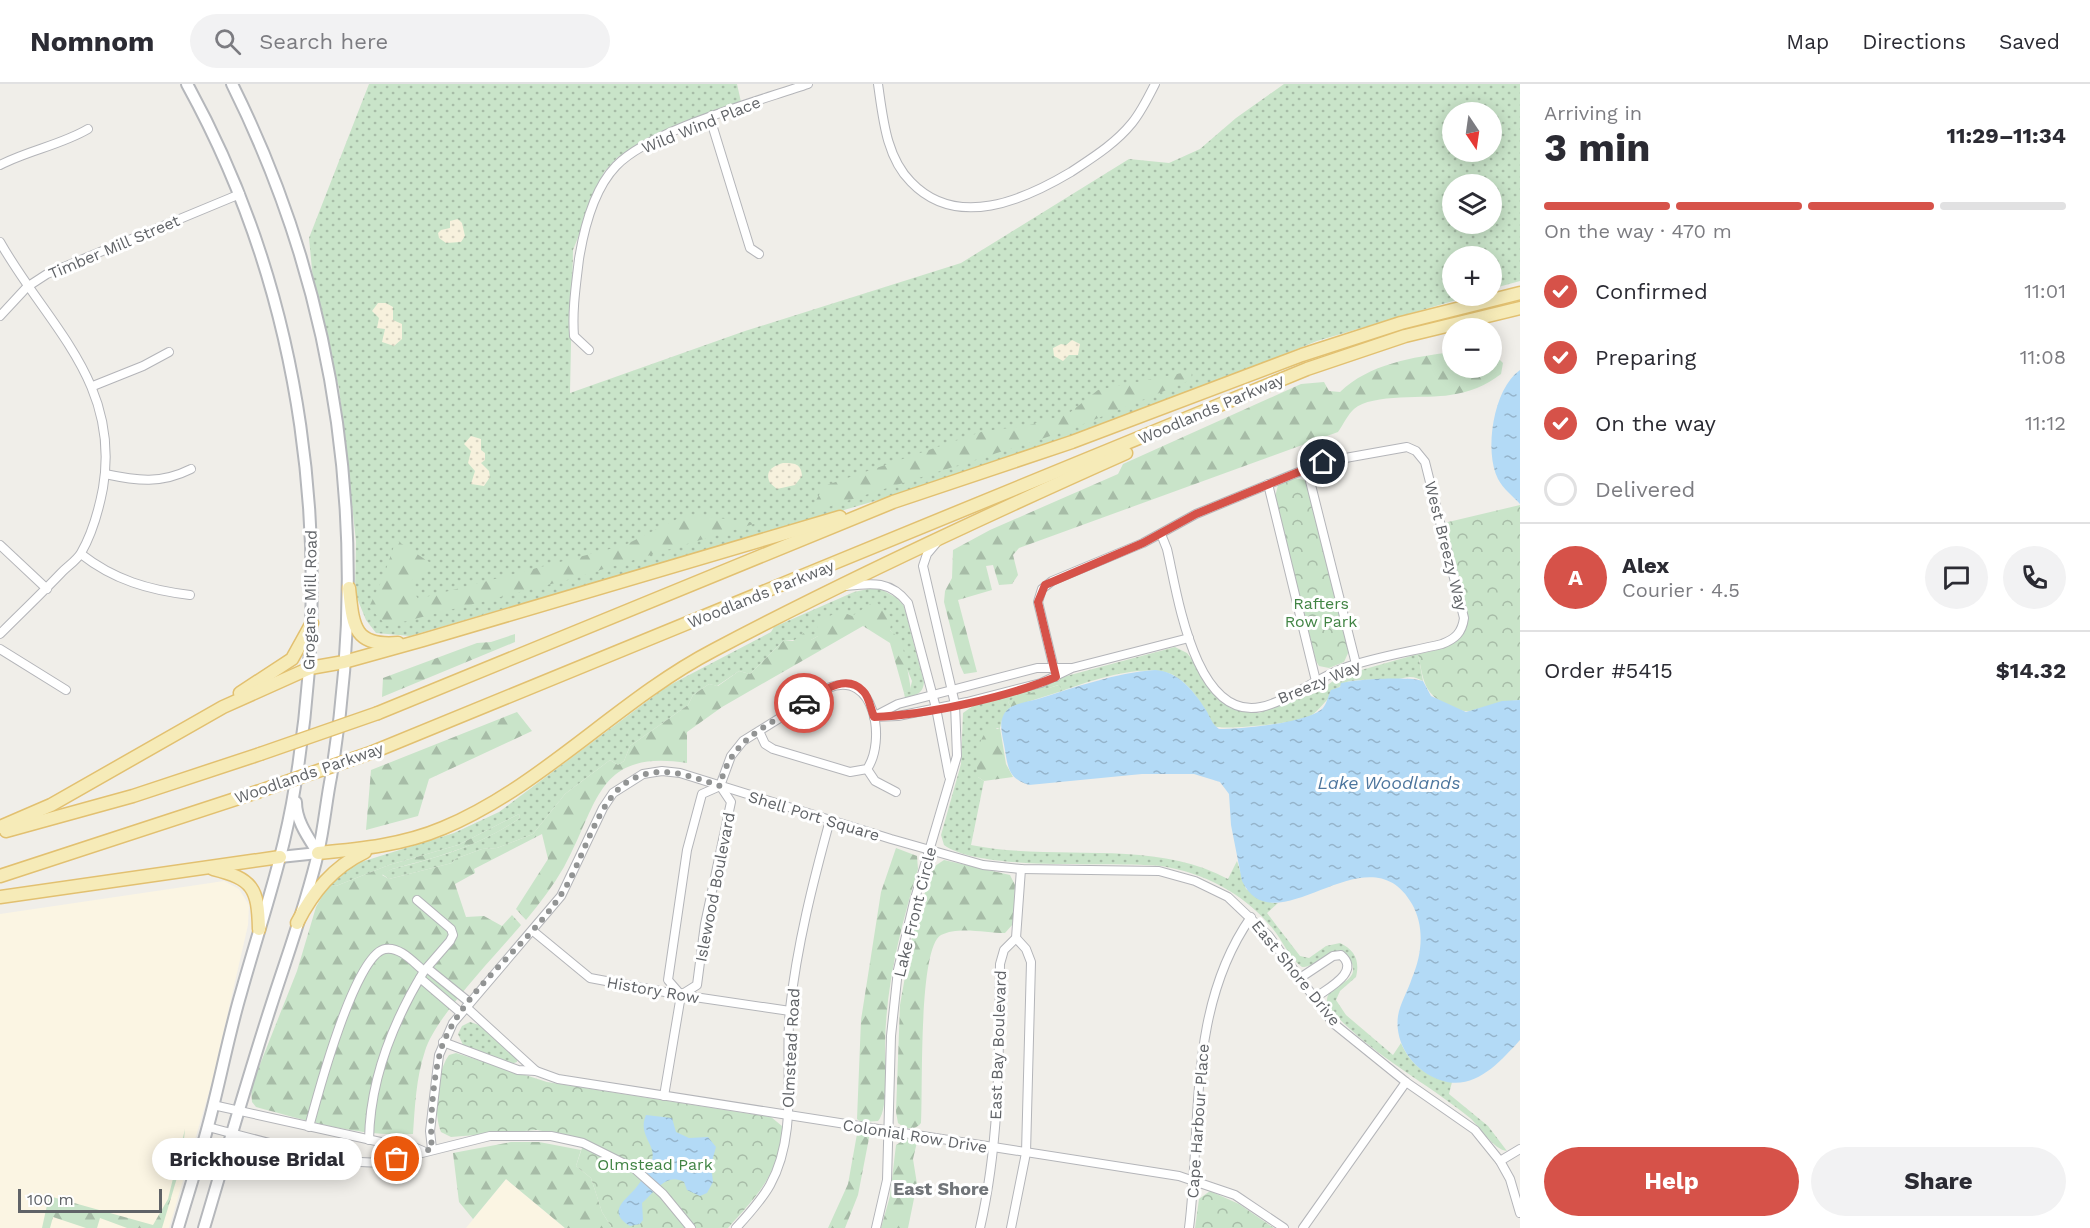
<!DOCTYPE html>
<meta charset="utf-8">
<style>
:root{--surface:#fff;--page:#f2f2f3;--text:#2b2b33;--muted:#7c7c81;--line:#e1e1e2;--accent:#d65249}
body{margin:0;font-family:"Work Sans",sans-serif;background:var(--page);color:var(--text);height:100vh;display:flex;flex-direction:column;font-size:22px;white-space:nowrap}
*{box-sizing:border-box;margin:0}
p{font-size:20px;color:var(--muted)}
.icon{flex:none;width:33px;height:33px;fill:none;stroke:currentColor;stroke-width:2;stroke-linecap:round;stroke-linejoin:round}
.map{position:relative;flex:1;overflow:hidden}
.side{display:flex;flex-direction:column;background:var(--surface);width:570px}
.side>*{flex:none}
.needle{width:39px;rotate:167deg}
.fabs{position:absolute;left:1442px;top:18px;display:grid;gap:12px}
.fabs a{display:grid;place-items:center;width:60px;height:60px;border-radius:50%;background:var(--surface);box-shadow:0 3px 15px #0003;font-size:30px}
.scale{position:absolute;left:18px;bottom:15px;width:144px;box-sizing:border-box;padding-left:6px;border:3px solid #606367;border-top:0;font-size:16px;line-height:21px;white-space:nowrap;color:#606367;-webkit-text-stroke:4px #fff;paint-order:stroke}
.pin{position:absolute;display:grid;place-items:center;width:51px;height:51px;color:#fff;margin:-26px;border:3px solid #fff;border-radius:50%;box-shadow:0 2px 6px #0007}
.courier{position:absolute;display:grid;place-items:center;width:60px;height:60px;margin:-30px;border:4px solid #d65249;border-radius:50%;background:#fff;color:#222;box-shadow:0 2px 8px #0007}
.bubble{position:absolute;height:42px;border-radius:21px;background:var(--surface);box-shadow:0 3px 15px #0003;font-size:20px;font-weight:700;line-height:42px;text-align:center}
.head em{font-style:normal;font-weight:700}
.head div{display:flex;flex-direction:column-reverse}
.head{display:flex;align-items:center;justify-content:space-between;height:102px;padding:0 24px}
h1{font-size:39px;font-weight:700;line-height:45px}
.bar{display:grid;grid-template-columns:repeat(4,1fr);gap:9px 6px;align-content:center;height:72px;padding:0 24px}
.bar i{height:8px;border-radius:4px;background:var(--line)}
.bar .active{background:var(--accent)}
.bar p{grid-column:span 4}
.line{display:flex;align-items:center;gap:15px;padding:0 24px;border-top:2px solid var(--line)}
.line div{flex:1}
.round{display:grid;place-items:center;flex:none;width:63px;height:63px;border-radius:32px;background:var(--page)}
ol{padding:0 24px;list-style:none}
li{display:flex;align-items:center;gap:18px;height:66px}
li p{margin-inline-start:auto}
li .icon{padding:6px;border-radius:50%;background:var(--accent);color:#fff;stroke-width:4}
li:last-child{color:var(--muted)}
li i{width:33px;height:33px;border:3px solid var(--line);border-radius:50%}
.primary-button{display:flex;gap:12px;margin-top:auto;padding:12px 24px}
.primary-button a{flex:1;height:69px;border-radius:36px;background:var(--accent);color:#fff;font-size:24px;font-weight:700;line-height:69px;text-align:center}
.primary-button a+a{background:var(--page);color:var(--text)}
header{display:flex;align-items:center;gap:36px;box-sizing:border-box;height:84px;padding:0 30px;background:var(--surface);border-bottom:2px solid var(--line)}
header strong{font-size:28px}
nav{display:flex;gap:33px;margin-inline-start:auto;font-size:21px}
.search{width:420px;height:54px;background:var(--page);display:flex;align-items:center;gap:15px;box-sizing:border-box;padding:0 21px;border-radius:33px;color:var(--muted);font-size:22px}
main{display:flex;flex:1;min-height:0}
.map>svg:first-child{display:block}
</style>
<header>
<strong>Nomnom</strong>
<div class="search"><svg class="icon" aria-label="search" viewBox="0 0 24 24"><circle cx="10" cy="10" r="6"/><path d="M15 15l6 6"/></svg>Search here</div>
<nav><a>Map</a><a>Directions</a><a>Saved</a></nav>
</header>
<main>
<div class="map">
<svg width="1520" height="1144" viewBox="0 0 1520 1144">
<defs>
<pattern id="grass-dots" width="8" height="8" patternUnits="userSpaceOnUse" patternTransform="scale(1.5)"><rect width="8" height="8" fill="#c9e4c9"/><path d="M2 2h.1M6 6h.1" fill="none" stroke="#a7bca7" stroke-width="1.8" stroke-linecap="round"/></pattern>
<pattern id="forest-firs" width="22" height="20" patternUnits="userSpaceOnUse" patternTransform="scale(1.5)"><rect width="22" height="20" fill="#c9e4c9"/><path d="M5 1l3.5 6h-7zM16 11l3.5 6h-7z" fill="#a7bca7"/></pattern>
<pattern id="sand-dots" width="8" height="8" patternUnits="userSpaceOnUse" patternTransform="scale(1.5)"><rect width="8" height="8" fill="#f7f1dd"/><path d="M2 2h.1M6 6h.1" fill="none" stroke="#d6d1c0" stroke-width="1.8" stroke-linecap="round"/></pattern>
<pattern id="park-crowns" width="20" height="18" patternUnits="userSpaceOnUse" patternTransform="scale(1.5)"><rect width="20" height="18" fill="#c9e4c9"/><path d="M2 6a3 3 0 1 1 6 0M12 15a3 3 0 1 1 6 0" fill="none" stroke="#a7bca7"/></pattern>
<pattern id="water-ripples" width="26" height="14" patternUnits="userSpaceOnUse" patternTransform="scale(1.5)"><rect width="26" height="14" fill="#b3daf6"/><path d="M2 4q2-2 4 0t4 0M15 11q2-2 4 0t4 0" fill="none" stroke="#95b4cb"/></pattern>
</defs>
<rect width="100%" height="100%" fill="#f0eee9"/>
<!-- commercial -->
<g fill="#fbf5e3">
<path d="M224,797L239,805L249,821L248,841L212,998L169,1144H0V830Z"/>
<path d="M506,1095L565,1144H466Z"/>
</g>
<!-- grass -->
<g fill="url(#grass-dots)" fill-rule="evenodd">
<path d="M369,0H737L741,18L651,53L618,73L604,88L573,166L570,309L745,247L961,179L1129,75L1169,79L1200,65L1236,34L1284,0H1520V197L1491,205V172H1452V212H1470L1317,257L1154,323L937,399L410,552L376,549L366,536L355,509L356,457L339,304L313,196L309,154ZM1452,28H1491V68H1452ZM1452,100H1491V140H1452Z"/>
<path d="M877,503L897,514L904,522L924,598C923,610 916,611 905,614L904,609L910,606L912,597L903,575L901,558L890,546L852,532L818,538V552L811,556H784L750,590L739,587L717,602L709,600L693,611L688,621L630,662L624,677L618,681L610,676L565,710L533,750L497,764L482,765L455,775L452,779L389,795L382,790L392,785C440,773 478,762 520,734L519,730L458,761L389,781L336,802L329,800L333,794L361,778L454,749L499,728L666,603L771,548L774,543L854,508Z"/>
<path d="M1175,563L1187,569L1230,624L1259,629L1318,608L1340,592L1418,570L1423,597C1419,595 1415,593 1410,593C1404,593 1398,596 1392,596C1379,596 1363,595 1350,597C1337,599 1323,625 1309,633C1298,639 1222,647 1214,642C1205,625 1194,605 1178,594C1153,575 1089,597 1062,607L1058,601L1008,618L1011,623L1002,636L1000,644H995L978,693L984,697L971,761C1054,778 1153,754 1228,795L1237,777L1246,805L1272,819H1278L1267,829L1300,872L1309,874L1326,862L1340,859C1355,866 1360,877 1356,893L1340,907L1336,916L1346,931L1393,971L1401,959C1410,981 1429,994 1452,998L1449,1010L1488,1042L1507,1067C1494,1066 1480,1043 1470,1034C1423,996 1370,970 1330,925L1327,918C1327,915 1327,911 1330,909C1339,898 1360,896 1351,877C1349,872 1346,869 1341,868C1327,865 1316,883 1302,883C1289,874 1283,857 1273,845C1245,810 1205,789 1161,782C1110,777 982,788 944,761L941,751L961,680L963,629L984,614Z"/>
<path d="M470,938L479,941L517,973V978L511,980L464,963L458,950L462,942Z"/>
</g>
<!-- forest -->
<g fill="url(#forest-firs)">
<path d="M1491,267L1503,279L1501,290C1485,302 1470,308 1450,311C1428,315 1372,309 1354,325C1348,330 1343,341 1338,348L1019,464L1013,471L1018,491L1012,500L999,501L993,481L986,482L992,506L958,516L977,588L964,590L960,581L944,518L945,507L952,494L953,466L990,446L1118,390L1123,380L1301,300L1324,298L1329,307L1340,308C1369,280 1413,273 1452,268V284H1491Z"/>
<path d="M1192,287L1191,296L1069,346L809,429L824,402L984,347L1026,342L1068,330L1098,306Z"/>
<path d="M687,430L757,439L567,496L387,542L369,523L383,494L396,456L432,480L409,499L418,515L625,461Z"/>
<path d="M875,517L892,534L890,546C893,549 899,553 901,557C903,561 911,602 911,607L904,609L890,559L863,542L722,623L687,648V679C596,665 599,720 564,783C553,802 540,819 526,836L516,825L548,775L542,750L474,785L475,789L455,800L466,833L484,832L502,842L512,831L521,841C496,871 435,933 425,967C416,994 415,1022 413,1050C359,1053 308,1037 256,1023L252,1018L251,1003L297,887L316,823L329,800L336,802L389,781L458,761L519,730L520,734C479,762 439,773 392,785L382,791L389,795L452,779L455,775L482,765L497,764L533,750L565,710L610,676L618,681L624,677L630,662L688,621L693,611L709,600L718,602L739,587L750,590L784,556L793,557L804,549L811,556L818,552L817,538L840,527L852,532Z"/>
<path d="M515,550V558L382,613L383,594L477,559L491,558Z"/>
<path d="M1059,601L1062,607L1011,623L1008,618L1014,614Z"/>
<path d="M517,628L532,647L429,695L418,732L366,746L371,686Z"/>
<path d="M993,641L997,645L1000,644L1006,680L1013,693L984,697L978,693C975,674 977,653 993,641Z"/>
<path d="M896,764L917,772L918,785C901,842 886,900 885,960C885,978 889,1025 878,1037L861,1038L857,1035L861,936L881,808Z"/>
<path d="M944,776L1010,791L1015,801L1013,840L1005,849C986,849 958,842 941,851C918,864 923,1008 921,1039C915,1047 905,1045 898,1039L896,1028L900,921L912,853L932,784Z"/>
<path d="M185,1045L182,1077L162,1144H127L100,1134L97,1144H86L53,1133L50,1144H42L49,1112L153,1141L168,1115Z"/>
<path d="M860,1048L870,1049L858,1111L845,1144H828L848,1100L857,1050Z"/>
<path d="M907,1054L917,1058L913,1075L917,1100L908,1144H881L890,1112L896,1061Z"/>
<path d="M511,1058H539L581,1066L576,1082L591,1094L602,1128L612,1144H565L506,1095L473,1135L459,1118L453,1069Z"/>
</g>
<!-- sand -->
<g fill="url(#sand-dots)">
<path d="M458,135L462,139L465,152L461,158L446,159L439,154L438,149L441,146L450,144V137Z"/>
<path d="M378,219H386L393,223V236L402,240V255L394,262L382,258L385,245L377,244L379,234L372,227Z"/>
<path d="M1072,256L1080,260L1078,271H1069L1063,277L1054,272L1053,264L1061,260L1066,261Z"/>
<path d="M471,352L481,355V366L485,369V376L481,379L489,387L490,393L484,402L471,400L475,387L468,379L471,367L464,360Z"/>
<path d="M783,379C794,379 801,379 802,392L795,401L777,405L770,399C764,387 773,382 783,379Z"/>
</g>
<!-- park -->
<g fill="url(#park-crowns)">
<path d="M1295,394L1304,396L1308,401L1349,567L1344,578L1329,584L1319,582L1316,577L1275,413L1278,401Z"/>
<path d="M1520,421V616C1502,617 1486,626 1469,627C1463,628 1457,625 1451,623C1423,610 1424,598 1418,570C1445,564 1464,563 1467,531L1444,439Z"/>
<path d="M456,969L547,998L771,1033L782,1042C783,1086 755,1114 728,1144H612L602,1128L591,1094L576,1082L585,1055L537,1046L451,1053L441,1048C433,1028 436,989 449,971Z"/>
<path d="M1210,1107L1239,1120L1274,1144H1195L1199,1115Z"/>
</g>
<!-- water -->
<g fill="url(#water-ripples)">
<path d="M1520,286V420C1513,412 1503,405 1498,395C1484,367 1493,305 1520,286Z"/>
<path d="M1155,586C1178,587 1194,607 1206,626C1210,633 1212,640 1219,645C1241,645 1309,639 1323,624C1327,619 1328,612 1331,606L1340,603L1341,599C1356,595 1411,592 1423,597L1431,612L1466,628L1502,617L1520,616V956C1499,979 1474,1008 1440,996C1414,987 1394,960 1398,932C1400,919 1408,907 1412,894C1422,870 1425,843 1412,820C1368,742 1275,866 1242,797L1231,741L1229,710L1220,698L1194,690H1142L1029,701C1009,695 1008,684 1005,666C1003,652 995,633 1011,623C1018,619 1030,617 1038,615C1076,603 1115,589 1155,586Z"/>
<path d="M646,1031L672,1034L676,1048L689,1054L708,1053L716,1063L711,1081L713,1098L707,1109L700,1112L687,1106L684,1098C666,1088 655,1108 642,1119L643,1136L640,1140L630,1142C607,1128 624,1117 635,1105C641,1098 649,1085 652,1076C657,1061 637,1051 646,1031Z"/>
</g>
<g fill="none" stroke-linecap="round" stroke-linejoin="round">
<defs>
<g id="street">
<path d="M878,0C883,34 886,73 911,98C957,146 1024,116 1071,88C1092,74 1115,60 1132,39C1141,28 1148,14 1155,0"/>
<path d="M710,34L750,164L759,170"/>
<path d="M0,81C29,66 61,61 88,45"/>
<path d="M0,158C47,241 121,298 103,404C99,425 92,450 81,469C77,476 68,482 62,488C42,509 21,529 0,550"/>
<path d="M0,232L27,203L47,190L240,110"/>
<path d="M589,266L574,252C572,226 576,201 579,175C584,144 594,105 616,82C650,46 759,17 808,0"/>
<path d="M93,302L143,282L169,268"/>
<path d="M1307,385L1356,580"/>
<path d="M105,390C138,397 161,400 191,385"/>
<path d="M1268,400L1316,597"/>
<path d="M0,461L47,505"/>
<path d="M81,470C114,496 149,506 190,511"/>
<path d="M845,502C871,499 890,496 908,519L936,624L949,692"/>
<path d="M0,565L66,606"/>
<path d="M1056,593L1038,518L1042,505L1052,497L1143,459L1196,430L1323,378L1407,363L1416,367L1425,378L1464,534C1462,549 1455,555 1442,560C1409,568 1375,573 1344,584C1317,594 1288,617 1261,623C1194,637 1177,507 1167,465L1161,450"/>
<path d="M877,631L898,620L1037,584H1070"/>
<path d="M874,633L898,632L967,618L1041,599L1072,584L1189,554"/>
<path d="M867,685L875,697L896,708"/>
<path d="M720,702L731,672L743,657L828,604C876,585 886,658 867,685L850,688L773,665L765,660L759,647"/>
<path d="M533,847L590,894L681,911L790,927"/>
<path d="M427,884L469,918"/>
<path d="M420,894L461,929"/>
<path d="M1300,894L1333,872L1341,871C1361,888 1328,904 1315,914"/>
<path d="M681,911L668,896L687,766L702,710L720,702"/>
<path d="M466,923L536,987"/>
<path d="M443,958L518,986L536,987L558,995L1179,1092L1235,1111L1284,1144"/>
<path d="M664,1012L681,911L697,901L705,840L731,718L721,703"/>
<path d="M213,1021L385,1059L409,1061L423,1067"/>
<path d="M208,1043L338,1077L382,1079L490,1052H551L583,1059L635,1085L663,1110L691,1144"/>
<path d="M309,1043C317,1013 355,870 385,865C400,862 414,879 424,887L450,857L453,851L451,845L417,816"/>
<path d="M369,1056C370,995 393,938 424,887"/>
<path d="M432,1065L430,1047L439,971L453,939L561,812L603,724L613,709L643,690L662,687L680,689L891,755L983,781L1021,785L1159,787L1195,797L1228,813L1268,851L1333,939L1406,998L1475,1046L1500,1077L1510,1095L1520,1129"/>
<path d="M1500,1077L1520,1065"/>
<path d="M736,1144C748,1131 761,1117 770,1101C799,1049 784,982 790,925C797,861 813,798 830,736"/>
<path d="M876,1144L887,1096L891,952L898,886L914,818L957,672L955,620L923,482L927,470L938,457"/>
<path d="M980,1144C1000,1057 999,969 1000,880L1004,866L1016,854L1021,785"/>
<path d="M1011,1144L1026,1069L1031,878L1026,865L1016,854"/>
<path d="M1189,1144C1202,1039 1187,924 1251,833"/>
<path d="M1303,1144L1406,998"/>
</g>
<g id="secondary">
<path d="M296,718C296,737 308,753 318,769"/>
<path d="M280,773L318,769"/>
<path d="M178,1144C188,1110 199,1076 208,1042C220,998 228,953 241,909C260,841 284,773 295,702C335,463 305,214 187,0"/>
<path d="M204,1144C226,1070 247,996 271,922C287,872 306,821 318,769C324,744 326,718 331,693C371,455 340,217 232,0"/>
</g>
<g id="primary">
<path d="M349,504C353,541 353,563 398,559"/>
<path d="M240,609L292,575L312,539"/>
<path d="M378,629L893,418L1072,358L1302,271L1401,239L1520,209"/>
<path d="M373,668L1307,285L1405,252L1520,224"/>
<path d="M0,743L51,721L223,623L310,584L344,578L423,556L840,433"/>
<path d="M6,747L133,712L260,670"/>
<path d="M318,769C361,765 403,761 443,744C543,702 618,616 714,566C848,495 987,431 1126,369"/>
<path d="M213,785C253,795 258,804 259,845"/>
<path d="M0,792L257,708"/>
<path d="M0,813L280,773"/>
<path d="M297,839C313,808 333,783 365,768"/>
</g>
</defs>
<!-- street casing -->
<use href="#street" stroke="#b4b5b9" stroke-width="10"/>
<!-- secondary casing -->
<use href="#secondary" stroke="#b5b7bb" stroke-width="14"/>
<!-- primary casing -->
<use href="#primary" stroke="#e2c070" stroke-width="15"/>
<!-- street -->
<use href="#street" stroke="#fff" stroke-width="8"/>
<!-- secondary -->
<use href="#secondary" stroke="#fff" stroke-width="10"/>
<!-- primary -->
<use href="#primary" stroke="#f6ebb8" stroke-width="12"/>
<defs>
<g id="primary-bridge">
<path d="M260,670L378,629"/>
<path d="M257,708L373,668"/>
</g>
</defs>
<!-- primary-bridge casing -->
<use href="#primary-bridge" stroke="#e2c070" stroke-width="15" stroke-linecap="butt"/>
<!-- primary-bridge -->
<use href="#primary-bridge" stroke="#f6ebb8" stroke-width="12"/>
</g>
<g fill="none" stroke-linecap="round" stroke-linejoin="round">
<!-- done -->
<path stroke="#929494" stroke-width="6" stroke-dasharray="0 10.8" d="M397,1075L432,1065C429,1040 434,980 444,957C469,901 526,863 560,812C583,780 596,716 629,697C659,679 690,692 720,702C730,655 766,643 804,619"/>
<!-- route -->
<path stroke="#d65249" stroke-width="8" d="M804,619C820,609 845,588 863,607C869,612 871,626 874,633C927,631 1007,613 1056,593L1038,518L1045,501L1143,459L1196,430L1323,378"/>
</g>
<g text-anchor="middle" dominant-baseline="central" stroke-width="6" stroke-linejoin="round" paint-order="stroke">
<!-- street labels -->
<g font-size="16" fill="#606367" stroke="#fff">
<text transform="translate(701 41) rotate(-22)">Wild Wind Place</text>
<text transform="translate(114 163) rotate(-23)">Timber Mill Street</text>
<text transform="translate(1211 325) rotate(-23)">Woodlands Parkway</text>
<text transform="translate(1446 462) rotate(76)">West Breezy Way</text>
<text transform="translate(761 510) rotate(-22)">Woodlands Parkway</text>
<text transform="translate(310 516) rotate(-89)">Grogans Mill Road</text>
<text transform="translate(1319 598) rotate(-23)">Breezy Way</text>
<text transform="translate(309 689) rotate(-19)">Woodlands Parkway</text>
<text transform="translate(814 732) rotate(17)">Shell Port Square</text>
<text transform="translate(715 803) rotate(-79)">Islewood Boulevard</text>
<text transform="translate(915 828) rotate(-76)">Lake Front Circle</text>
<text transform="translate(1296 889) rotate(51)">East Shore Drive</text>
<text transform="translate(653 906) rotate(10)">History Row</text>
<text transform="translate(998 961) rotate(-88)">East Bay Boulevard</text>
<text transform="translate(791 964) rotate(-87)">Olmstead Road</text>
<text transform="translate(1198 1037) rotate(-86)">Cape Harbour Place</text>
<text transform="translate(915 1052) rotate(9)">Colonial Row Drive</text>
</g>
<!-- park labels -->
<g font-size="16" fill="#418444" stroke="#fff">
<text x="1321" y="519">Rafters<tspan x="1321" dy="18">Row Park</tspan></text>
<text x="655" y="1080">Olmstead Park</text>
</g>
<!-- water labels -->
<g font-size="18" font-style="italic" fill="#4d769e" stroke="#fff">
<text x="1389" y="698">Lake Woodlands</text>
</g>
<!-- neighbourhood labels -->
<g font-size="18" font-weight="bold" fill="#717579" stroke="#fff">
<text x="941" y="1104">East Shore</text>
</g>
</g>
</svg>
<div class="fabs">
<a><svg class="needle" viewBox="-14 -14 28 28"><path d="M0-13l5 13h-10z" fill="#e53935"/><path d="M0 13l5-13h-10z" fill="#7c7c81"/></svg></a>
<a><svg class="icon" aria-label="layers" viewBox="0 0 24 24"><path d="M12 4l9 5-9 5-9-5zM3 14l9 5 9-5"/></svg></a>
<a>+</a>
<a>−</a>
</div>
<div class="scale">100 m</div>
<div class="pin" style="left:397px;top:1075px;background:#ea580c"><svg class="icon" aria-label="bag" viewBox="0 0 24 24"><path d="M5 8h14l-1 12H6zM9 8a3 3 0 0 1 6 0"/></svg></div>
<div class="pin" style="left:1323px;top:378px;background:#1f2937"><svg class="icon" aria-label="home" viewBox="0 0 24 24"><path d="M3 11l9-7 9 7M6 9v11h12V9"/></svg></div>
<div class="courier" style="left:804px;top:619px"><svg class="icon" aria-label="car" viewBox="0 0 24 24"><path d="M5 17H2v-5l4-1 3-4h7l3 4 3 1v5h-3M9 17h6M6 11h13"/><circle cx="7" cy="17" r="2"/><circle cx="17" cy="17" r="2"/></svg></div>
<div class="bubble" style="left:152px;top:1054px;width:210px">Brickhouse Bridal</div>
</div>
<section class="side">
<div class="head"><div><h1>3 min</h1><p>Arriving in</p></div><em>11:29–11:34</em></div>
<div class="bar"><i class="active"></i><i class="active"></i><i class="active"></i><i></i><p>On the way · 470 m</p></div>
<ol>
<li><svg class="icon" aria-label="check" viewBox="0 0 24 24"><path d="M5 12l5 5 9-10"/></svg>Confirmed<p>11:01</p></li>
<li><svg class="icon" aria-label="check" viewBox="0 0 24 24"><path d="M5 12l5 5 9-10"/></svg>Preparing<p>11:08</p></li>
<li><svg class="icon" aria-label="check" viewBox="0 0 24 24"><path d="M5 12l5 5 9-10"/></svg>On the way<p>11:12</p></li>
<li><i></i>Delivered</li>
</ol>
<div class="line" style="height:108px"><b class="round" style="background:var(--accent);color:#fff">A</b><div><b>Alex</b><p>Courier · 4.5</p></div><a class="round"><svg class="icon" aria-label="chat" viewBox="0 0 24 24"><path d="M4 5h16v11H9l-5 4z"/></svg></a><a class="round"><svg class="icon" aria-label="phone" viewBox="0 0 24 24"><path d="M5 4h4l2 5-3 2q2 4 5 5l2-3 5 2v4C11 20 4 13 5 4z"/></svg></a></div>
<div class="line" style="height:78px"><div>Order #5415</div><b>$14.32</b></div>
<div class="primary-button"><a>Help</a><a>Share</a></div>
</section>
</main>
